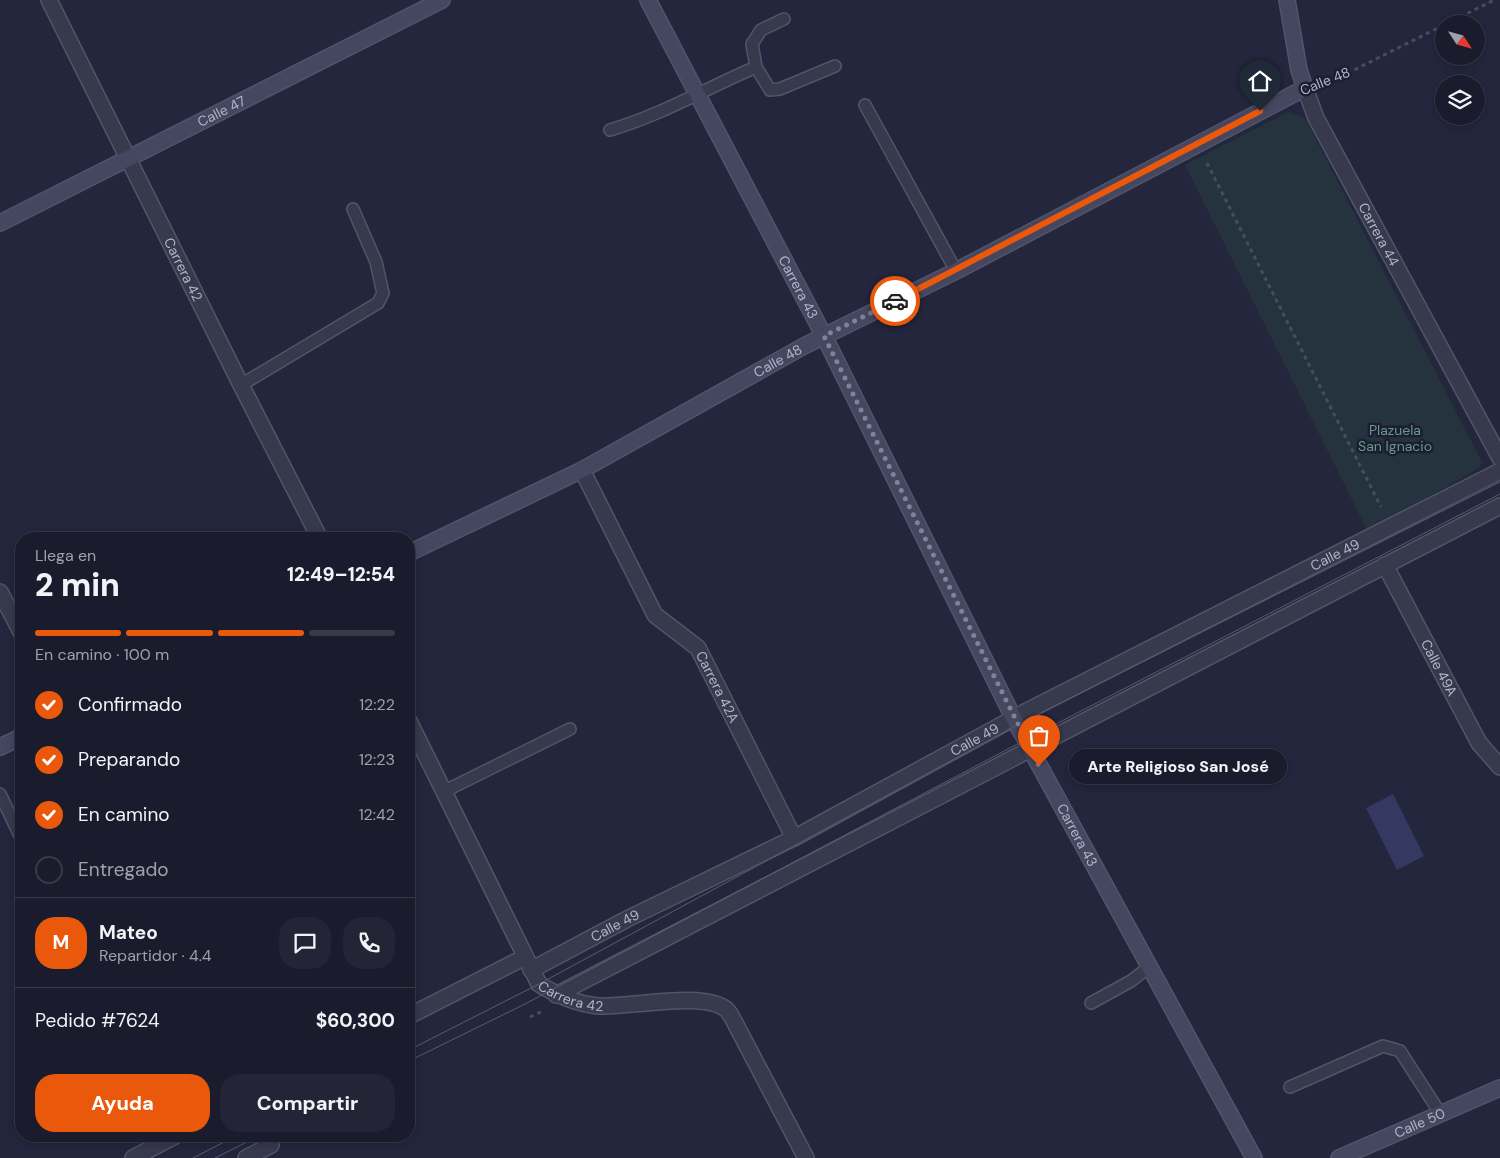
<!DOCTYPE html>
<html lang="es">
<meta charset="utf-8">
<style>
:root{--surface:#1a1c2e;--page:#232536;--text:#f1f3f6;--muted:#9fa1aa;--line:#383a4a;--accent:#ea580c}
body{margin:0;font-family:"DM Sans",sans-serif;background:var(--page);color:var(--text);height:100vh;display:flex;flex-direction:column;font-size:19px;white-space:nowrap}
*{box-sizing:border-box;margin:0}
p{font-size:16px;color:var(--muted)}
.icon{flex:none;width:28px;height:28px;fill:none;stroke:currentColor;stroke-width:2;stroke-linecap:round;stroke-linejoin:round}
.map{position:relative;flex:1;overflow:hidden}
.sheet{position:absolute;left:15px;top:532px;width:400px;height:610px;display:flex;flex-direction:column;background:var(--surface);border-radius:20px;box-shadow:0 2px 12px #0003,0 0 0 1px var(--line)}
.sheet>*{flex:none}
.needle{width:32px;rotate:126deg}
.controls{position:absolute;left:1435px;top:15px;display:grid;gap:10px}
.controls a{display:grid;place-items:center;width:50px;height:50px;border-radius:50%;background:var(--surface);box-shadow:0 2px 12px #0003,0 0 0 1px var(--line);font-size:25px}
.pin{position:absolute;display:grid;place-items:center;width:42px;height:42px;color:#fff;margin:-51px -21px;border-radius:50% 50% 50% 0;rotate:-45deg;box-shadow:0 0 5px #0007}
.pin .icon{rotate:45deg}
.courier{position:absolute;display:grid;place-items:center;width:50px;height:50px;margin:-25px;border:4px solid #ea580c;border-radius:50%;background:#fff;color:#222;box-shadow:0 1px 6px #0007}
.bubble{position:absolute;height:35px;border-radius:18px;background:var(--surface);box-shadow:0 2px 12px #0003,0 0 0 1px var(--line);font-size:16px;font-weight:800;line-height:35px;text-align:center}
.summary em{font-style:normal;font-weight:800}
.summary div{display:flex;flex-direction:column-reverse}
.summary{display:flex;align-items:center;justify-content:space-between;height:85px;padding:0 20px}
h1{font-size:32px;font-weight:800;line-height:38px}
.bar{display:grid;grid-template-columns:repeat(4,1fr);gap:8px 5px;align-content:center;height:60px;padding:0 20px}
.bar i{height:6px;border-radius:4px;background:var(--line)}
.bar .on{background:var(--accent)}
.bar p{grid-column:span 4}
.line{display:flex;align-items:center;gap:12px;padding:0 20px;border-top:1px solid var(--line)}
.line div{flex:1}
.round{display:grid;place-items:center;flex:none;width:52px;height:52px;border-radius:20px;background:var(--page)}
ol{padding:0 20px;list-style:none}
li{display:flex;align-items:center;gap:15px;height:55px}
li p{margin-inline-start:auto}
li .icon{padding:5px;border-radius:50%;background:var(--accent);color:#fff;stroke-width:4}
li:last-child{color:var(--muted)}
li i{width:28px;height:28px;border:2px solid var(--line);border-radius:50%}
.button{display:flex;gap:10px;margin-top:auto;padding:10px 20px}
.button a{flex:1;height:58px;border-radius:20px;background:var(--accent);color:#fff;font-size:20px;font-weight:800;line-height:58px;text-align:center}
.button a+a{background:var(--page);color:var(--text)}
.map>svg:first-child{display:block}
</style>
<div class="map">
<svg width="1500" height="1158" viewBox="0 0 1500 1158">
<rect width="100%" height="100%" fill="#23263d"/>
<!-- green -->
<path fill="#25333e" d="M1288,112L1305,118L1482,462L1479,468L1368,532L1185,165Z"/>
<!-- water -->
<path fill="#353962" d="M1393,794L1424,856L1397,870L1366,808Z"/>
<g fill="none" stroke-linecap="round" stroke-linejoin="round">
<defs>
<g id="lane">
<path d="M756,67L770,90L780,89L835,66"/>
<path d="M865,105L956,271"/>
<path d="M610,130C661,115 707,88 756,67L752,44L761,30L784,19"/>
<path d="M241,385L378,303L383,293L376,262L353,209"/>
<path d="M443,792L570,729"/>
<path d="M0,794L21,838"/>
<path d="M1091,1003L1131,981L1149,967"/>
<path d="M1290,1087L1383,1046L1400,1051L1440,1113"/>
</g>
<g id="street">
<path id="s1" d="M49,0L241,385L320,539"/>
<path id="s2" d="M1305,88L1316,118L1500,458"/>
<path id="s3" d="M582,470L655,615L698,648L794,838"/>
<path id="s4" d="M1385,565L1479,743L1500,767"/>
<path d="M0,592L21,632"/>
<path id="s5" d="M409,721L539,984C558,996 576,1004 599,1006C629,1008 705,990 727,1010C730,1013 733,1019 735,1023L806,1158"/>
<path id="s6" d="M531,970L629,918L794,838L1027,711L1500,471"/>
<path d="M556,995L1500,506"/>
<path d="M409,1016L525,957"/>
<path d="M133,1158L175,1136"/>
<path d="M246,1158L271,1145"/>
</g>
<g id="secondary">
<path id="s7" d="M648,0L824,336L1014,719L1254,1158"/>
<path id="s8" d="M0,223L442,0"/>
<path id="s9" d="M409,553L582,470L804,346L956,271L1305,88L1299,70L1287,0"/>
<path d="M0,747L21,737"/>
<path id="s10" d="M1339,1158L1500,1088"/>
</g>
</defs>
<!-- lane casing -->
<use href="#lane" stroke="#525468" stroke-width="14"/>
<!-- street casing -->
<use href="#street" stroke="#525468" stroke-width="18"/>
<!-- secondary casing -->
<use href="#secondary" stroke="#525468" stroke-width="18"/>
<!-- path -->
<g stroke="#43505b" stroke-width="3" stroke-dasharray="4 4" stroke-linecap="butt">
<path d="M1446,24L1494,0"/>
<path d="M1325,82L1340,77L1444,25"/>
<path d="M1207,163L1381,507"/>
<path d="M530,1017L543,1011"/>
</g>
<!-- lane -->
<use href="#lane" stroke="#37394d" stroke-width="11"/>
<!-- street -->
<use href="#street" stroke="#37394d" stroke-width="15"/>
<!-- secondary -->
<use href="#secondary" stroke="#454660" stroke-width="15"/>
<!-- tram -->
<g stroke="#595b74" stroke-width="1">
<path d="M409,1050L539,984L1017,725L1500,482"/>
<path d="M409,1061L523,1005L1025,740L1500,494"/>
<path d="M193,1158L236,1136"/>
<path d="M215,1158L259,1136"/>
</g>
</g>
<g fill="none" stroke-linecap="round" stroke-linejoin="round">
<!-- done -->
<path stroke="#818297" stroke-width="5" stroke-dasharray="0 9" d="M895,301L824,336L1039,766"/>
<!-- route -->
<path stroke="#ea580c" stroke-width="6" d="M895,301L1260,111"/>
</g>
<g text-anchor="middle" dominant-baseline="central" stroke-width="5" stroke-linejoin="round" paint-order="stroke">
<!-- street labels -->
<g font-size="14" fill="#b3b4c8" stroke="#1c1e32">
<text transform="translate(1325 81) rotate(-22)">Calle 48</text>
<text stroke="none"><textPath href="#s8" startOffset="248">Calle 47</textPath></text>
<text stroke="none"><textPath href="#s2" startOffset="164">Carrera 44</textPath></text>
<text stroke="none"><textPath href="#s1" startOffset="301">Carrera 42</textPath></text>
<text stroke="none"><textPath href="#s7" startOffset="324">Carrera 43</textPath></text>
<text stroke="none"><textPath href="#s9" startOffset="416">Calle 48</textPath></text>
<text stroke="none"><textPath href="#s6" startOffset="905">Calle 49</textPath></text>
<text stroke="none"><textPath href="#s4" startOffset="116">Calle 49A</textPath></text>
<text stroke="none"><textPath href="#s3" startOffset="260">Carrera 42A</textPath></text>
<text stroke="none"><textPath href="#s6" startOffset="500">Calle 49</textPath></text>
<text stroke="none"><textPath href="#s7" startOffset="939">Carrera 43</textPath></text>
<text stroke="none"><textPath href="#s6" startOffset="95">Calle 49</textPath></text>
<text stroke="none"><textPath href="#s5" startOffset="328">Carrera 42</textPath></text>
<text stroke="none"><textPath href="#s10" startOffset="88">Calle 50</textPath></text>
</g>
<!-- park labels -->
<g font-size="14" fill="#699a84" stroke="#1c1e32">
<text x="1395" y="430">Plazuela<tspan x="1395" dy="16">San Ignacio</tspan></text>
</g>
</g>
</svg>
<div class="controls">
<a><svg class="needle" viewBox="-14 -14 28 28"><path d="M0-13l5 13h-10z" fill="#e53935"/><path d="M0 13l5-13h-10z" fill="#9fa1aa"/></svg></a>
<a><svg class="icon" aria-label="layers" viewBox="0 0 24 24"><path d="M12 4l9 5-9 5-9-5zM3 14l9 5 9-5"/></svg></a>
</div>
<div class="pin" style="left:1039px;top:766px;background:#ea580c"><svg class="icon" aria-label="bag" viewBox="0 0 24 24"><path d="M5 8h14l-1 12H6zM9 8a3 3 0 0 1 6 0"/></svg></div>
<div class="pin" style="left:1260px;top:111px;background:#1f2937"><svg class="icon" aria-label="home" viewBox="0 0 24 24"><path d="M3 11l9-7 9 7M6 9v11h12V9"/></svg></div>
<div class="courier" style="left:895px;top:301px"><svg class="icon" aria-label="car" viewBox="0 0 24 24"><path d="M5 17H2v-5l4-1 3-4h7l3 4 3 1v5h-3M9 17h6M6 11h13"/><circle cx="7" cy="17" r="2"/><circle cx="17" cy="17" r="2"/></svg></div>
<div class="bubble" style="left:1069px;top:749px;width:218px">Arte Religioso San José</div>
<section class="sheet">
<div class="summary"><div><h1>2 min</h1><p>Llega en</p></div><em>12:49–12:54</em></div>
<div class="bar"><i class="on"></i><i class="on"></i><i class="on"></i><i></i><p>En camino · 100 m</p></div>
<ol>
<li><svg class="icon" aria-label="check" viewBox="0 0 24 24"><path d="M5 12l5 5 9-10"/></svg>Confirmado<p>12:22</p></li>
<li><svg class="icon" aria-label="check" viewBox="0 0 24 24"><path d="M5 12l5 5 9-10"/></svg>Preparando<p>12:23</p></li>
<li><svg class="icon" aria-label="check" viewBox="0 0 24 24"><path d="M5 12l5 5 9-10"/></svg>En camino<p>12:42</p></li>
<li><i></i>Entregado</li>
</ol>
<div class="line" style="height:90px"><b class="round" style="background:var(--accent);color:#fff">M</b><div><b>Mateo</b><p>Repartidor · 4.4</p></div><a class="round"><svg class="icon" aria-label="chat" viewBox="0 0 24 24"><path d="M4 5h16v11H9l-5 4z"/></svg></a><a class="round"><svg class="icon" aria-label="phone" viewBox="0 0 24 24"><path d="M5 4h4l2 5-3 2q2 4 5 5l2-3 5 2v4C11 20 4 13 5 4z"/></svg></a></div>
<div class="line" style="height:65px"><div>Pedido #7624</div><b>$60,300</b></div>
<div class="button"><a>Ayuda</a><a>Compartir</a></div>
</section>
</div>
